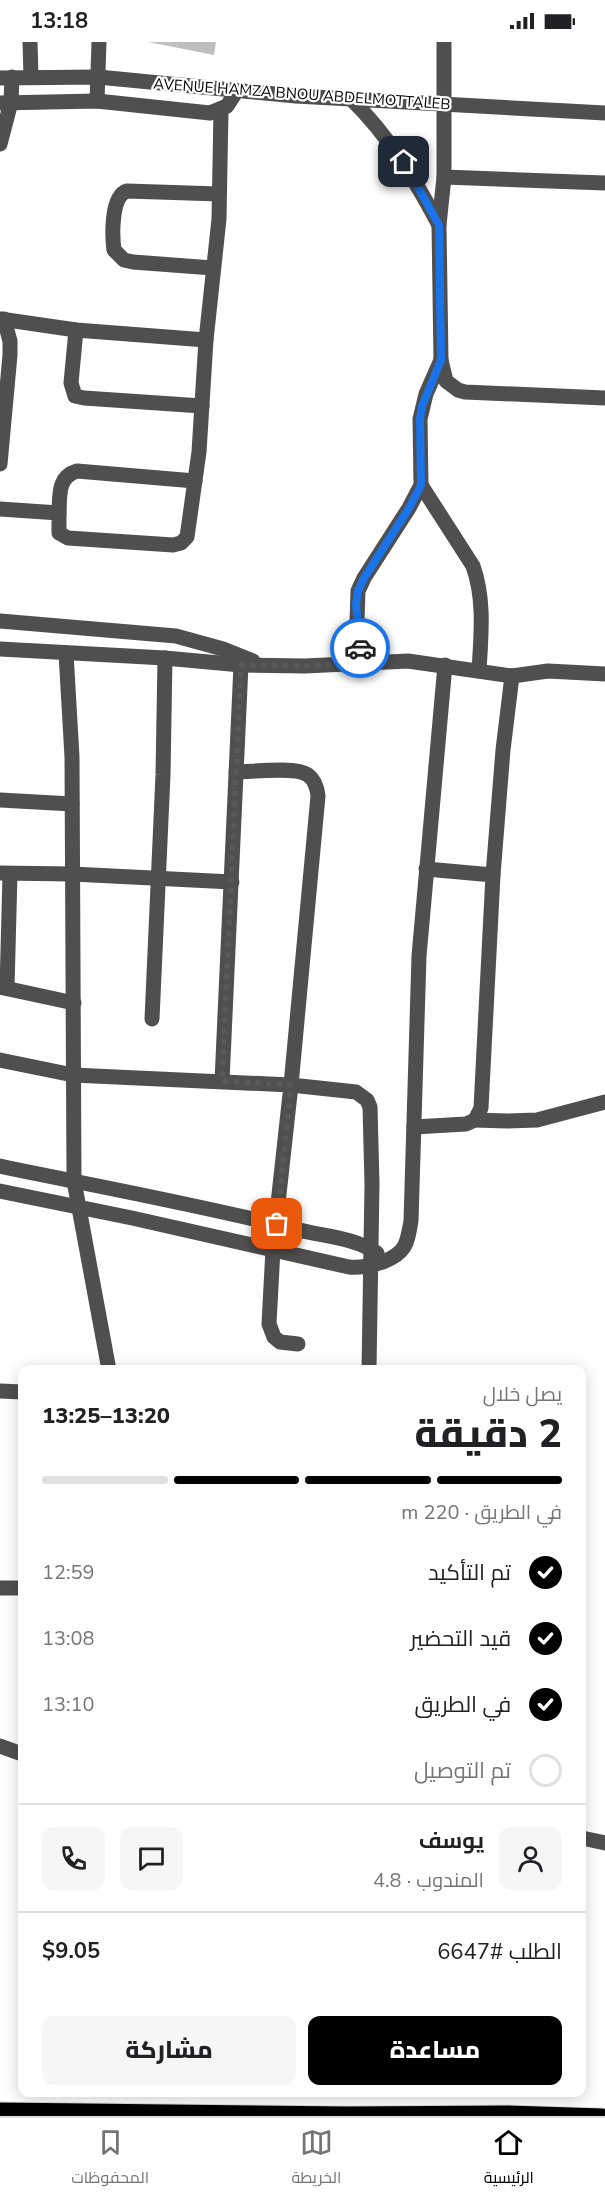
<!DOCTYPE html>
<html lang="ar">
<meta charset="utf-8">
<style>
:root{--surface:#fff;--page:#f6f6f6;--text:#202124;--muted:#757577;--line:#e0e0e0;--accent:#000}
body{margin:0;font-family:"Nunito Sans",Cairo,sans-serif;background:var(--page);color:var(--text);direction:rtl;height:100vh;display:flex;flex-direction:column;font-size:22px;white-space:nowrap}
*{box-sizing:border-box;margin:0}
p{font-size:20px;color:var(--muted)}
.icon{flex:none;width:33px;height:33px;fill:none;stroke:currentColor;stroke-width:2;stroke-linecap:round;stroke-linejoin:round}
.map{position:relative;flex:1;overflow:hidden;direction:ltr}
.drawer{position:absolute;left:18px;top:1323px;width:568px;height:732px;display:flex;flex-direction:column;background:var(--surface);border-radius:12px;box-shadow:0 3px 15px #0003;direction:rtl}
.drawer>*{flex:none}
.pin{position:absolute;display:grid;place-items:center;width:51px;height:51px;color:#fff;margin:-26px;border-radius:12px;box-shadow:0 3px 9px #0006}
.courier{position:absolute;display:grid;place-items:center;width:60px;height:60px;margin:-30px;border:4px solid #1a73e8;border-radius:50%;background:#fff;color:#222;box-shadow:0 2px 8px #0007}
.headline em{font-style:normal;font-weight:800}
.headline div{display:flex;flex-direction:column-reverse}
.headline{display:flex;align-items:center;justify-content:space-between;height:102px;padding:0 24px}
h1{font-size:39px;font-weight:800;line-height:45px}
.bar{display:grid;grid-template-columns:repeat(4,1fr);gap:9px 6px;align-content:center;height:72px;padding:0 24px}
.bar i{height:8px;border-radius:4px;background:var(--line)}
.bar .selected{background:var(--accent)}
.bar p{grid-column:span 4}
.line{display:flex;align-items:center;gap:15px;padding:0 24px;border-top:2px solid var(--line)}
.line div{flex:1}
.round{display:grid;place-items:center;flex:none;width:63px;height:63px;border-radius:12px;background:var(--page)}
ol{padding:0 24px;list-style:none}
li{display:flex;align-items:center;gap:18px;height:66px}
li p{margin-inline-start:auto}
li .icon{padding:6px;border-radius:50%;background:var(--accent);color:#fff;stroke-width:4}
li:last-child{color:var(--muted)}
li i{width:33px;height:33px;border:3px solid var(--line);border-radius:50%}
.action{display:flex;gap:12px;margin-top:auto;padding:12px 24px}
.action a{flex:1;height:69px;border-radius:12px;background:var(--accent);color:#fff;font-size:24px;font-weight:800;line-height:69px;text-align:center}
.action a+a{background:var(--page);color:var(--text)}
.status{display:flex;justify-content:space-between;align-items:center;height:42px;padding:0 30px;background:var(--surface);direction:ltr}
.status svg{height:16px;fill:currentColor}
.menu{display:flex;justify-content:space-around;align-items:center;height:84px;border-top:2px solid var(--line);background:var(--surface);font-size:16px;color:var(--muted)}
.menu a{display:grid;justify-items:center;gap:3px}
.menu .selected{color:var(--accent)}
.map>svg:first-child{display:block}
</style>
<div class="status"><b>13:18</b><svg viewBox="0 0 49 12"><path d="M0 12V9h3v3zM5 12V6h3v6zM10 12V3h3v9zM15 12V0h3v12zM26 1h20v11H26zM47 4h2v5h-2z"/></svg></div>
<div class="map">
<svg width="605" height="2074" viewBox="0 0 605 2074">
<rect width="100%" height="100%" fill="#fff"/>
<!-- building -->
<path fill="#bfbfbf" d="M148,0H216L214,13Z"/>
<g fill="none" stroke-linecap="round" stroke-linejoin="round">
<defs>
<path id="major" d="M0,2068L346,2072L508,2071L602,2074"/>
</defs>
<!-- major casing -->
<use href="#major" stroke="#dbdbdb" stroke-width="17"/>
<!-- minor -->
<g stroke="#4f4f4f" stroke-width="15">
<path d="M30,0L31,35"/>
<path d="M444,0V135L439,183L441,318L446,339L458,348L465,350L605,356"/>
<path d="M0,36L98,35L296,54L605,71"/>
<path d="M351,57C389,94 414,136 439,183"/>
<path d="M97,59L99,0"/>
<path d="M0,61L97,59L210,71L227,64L236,50"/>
<path d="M0,102L11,60L12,35"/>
<path d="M444,135L605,141"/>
<path d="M213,226L133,220L124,218L114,208C112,193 111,154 127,149L219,152"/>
<path d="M0,277L76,288L206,298"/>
<path d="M76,288L71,341L75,354L84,356L202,364"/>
<path d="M0,422L10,313V299L4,277"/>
<path d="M421,443L473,524C485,558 481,593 479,629"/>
<path d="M0,467L59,471V491L68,496L173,503L181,501L187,495L199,410L206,298L219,177L221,68"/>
<path d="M59,471C60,454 57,435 77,429L195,439"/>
<path d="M0,579L176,594L223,607L253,619"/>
<path d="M0,607L165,616L241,623L305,624L408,619L512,634"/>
<path d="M66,611L72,715L74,1139L109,1328"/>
<path d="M362,620L357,579L358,549L364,536L409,466L421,443L420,377L426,352L441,318"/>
<path d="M236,730C252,730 295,724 308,733C315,738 317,745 318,754L291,1043L356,1050L367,1058L370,1065L372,1142L369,1328"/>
<path d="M0,758L72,762"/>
<path d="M426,827L493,833"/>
<path d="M0,831L72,832L232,840"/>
<path d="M0,945L74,961"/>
<path d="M7,946L10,832"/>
<path d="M152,977L163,733L165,616"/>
<path d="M0,1018L73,1033L291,1043L273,1207L269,1282L274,1295L280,1300L298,1302"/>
<path d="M222,1039L241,623"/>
<path d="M475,1078L507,1079L537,1078L605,1060"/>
<path d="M414,1085L466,1082L475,1078L481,1066L493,833L503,708L512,634L548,629L605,632"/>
<path d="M0,1124C100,1145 200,1163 299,1188C323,1194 356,1196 377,1211"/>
<path d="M0,1149L132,1176L349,1225C362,1226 371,1224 383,1220C406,1211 407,1202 411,1179L419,914L445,623"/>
<path d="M0,1349L22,1350"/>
<path d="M0,1546H22"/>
<path d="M0,1704L22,1712"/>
<path d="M582,1796L605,1801"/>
</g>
<!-- major -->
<use href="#major" stroke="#000" stroke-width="15"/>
</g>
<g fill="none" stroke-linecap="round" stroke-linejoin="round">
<!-- done -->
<path stroke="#595959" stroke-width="6" stroke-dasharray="0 10.8" d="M277,1182L291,1043L222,1039L241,623L305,624L362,620L360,606"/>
<!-- route -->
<path stroke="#1a73e8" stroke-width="8" d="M360,606L356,562L358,549L364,536L409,466L421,443L420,377L422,364L441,318L439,183L404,120"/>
</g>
<g text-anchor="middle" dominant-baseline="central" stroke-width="4.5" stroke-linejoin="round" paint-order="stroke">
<!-- street labels -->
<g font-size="15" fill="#000" stroke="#fff">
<text transform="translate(302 52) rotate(4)">AVENUE HAMZA BNOU ABDELMOTTALEB</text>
</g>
</g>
</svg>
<div class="pin" style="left:277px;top:1182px;background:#ea580c"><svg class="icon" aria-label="bag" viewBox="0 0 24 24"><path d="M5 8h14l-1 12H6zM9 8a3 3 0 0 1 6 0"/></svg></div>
<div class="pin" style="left:404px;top:120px;background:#1f2937"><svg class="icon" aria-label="home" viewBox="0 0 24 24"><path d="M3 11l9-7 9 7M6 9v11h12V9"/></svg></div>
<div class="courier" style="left:360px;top:606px"><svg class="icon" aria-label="car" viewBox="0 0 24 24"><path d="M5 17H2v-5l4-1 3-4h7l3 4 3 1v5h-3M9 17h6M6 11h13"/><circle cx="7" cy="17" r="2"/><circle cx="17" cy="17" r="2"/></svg></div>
<section class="drawer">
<div class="headline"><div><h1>2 دقيقة</h1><p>يصل خلال</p></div><em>13:20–13:25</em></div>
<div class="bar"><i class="selected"></i><i class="selected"></i><i class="selected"></i><i></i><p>في الطريق · 220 m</p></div>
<ol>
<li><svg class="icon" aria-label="check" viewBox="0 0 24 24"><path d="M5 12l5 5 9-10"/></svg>تم التأكيد<p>12:59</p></li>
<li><svg class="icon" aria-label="check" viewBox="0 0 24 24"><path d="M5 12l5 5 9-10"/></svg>قيد التحضير<p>13:08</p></li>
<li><svg class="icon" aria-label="check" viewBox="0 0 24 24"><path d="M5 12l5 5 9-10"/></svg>في الطريق<p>13:10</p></li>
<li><i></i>تم التوصيل</li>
</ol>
<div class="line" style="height:108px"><a class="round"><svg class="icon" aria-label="person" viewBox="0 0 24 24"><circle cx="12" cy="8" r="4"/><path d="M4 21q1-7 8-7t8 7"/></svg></a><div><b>يوسف</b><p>المندوب · 4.8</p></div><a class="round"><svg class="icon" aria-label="chat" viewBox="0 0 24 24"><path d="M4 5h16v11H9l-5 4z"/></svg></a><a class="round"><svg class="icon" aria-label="phone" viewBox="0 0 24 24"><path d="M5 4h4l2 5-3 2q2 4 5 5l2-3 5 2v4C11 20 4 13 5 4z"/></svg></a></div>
<div class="line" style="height:78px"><div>الطلب #6647</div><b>$9.05</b></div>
<div class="action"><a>مساعدة</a><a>مشاركة</a></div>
</section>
</div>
<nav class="menu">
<a class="selected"><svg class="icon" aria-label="home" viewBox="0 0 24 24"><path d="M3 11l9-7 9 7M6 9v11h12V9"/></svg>الرئيسية</a>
<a><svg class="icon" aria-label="map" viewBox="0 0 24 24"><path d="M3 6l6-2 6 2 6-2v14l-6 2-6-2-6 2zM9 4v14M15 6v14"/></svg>الخريطة</a>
<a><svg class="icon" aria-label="saved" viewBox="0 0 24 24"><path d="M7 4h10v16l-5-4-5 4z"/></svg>المحفوظات</a>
</nav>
